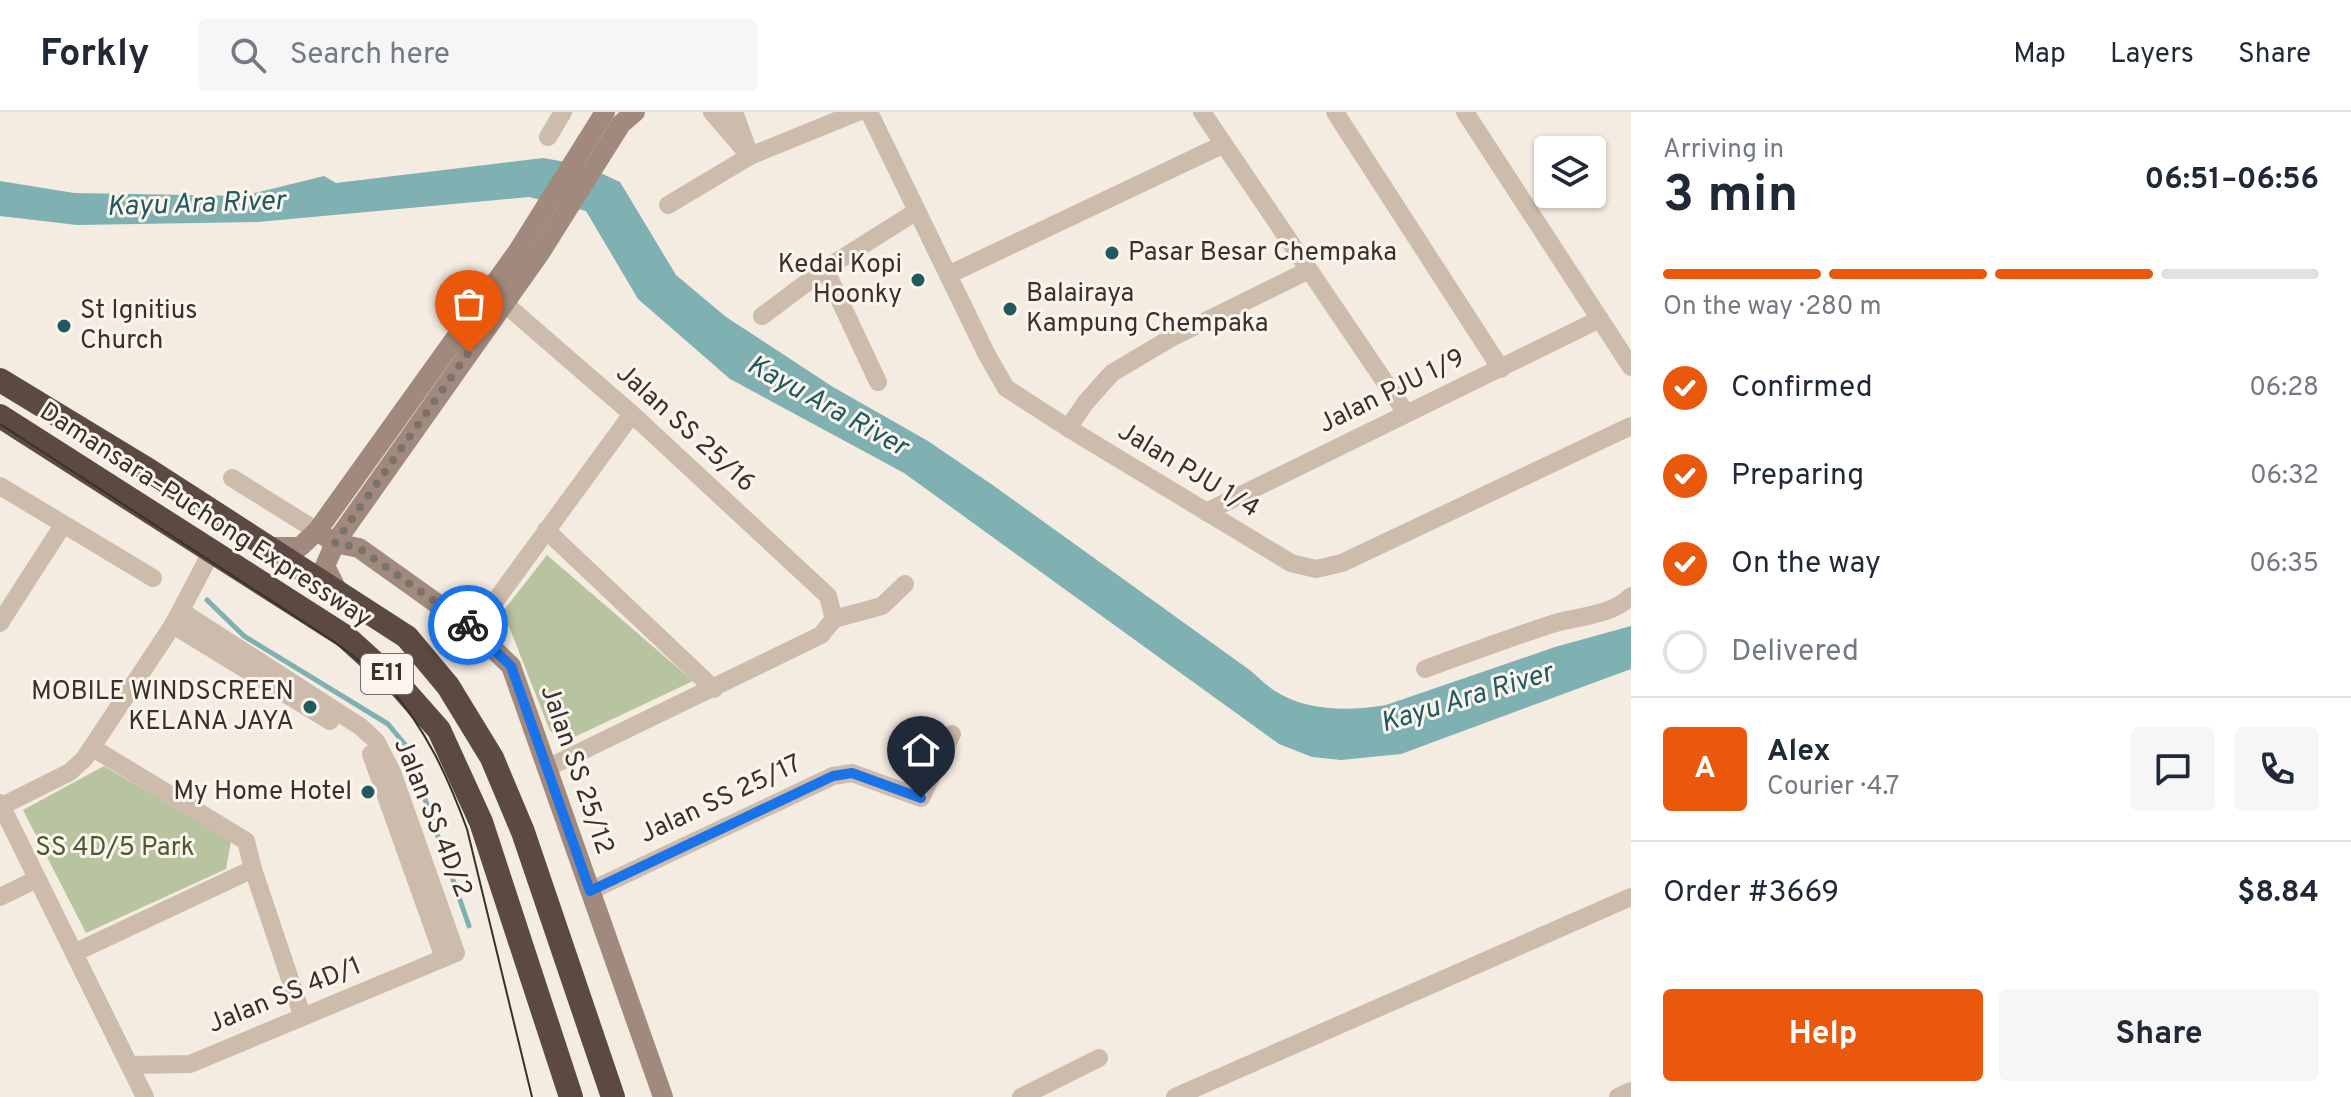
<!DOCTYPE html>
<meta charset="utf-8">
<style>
:root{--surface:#fff;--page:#f6f6f7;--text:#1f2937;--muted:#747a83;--line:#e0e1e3;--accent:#ea580c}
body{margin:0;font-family:Overpass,sans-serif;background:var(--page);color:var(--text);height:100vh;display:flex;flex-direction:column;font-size:30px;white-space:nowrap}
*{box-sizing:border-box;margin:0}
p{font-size:26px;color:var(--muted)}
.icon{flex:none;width:44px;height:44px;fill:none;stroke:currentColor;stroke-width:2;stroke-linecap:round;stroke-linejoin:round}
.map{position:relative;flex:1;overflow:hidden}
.drawer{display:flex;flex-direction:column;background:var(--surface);width:720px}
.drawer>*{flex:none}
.fabs{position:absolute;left:1534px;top:24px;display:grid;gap:16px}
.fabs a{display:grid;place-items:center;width:72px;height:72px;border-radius:8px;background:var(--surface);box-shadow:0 2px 6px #0004;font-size:40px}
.pin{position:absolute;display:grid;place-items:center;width:68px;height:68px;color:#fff;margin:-82px -34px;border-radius:50% 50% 50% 0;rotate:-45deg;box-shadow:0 0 8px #0007}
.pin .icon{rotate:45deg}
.courier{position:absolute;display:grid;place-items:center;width:80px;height:80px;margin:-40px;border:6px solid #1a73e8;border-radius:50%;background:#fff;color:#222;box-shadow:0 2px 10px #0007}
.headline em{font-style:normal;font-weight:700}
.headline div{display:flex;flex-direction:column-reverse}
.headline{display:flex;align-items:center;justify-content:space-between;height:136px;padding:0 32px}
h1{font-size:52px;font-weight:700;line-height:60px}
.bar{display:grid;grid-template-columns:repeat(4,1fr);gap:12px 8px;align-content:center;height:96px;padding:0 32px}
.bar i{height:10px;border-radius:6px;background:var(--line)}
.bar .on{background:var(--accent)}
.bar p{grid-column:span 4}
.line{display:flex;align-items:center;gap:20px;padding:0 32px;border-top:2px solid var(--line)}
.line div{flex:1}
.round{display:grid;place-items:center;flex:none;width:84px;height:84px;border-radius:8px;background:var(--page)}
ol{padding:0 32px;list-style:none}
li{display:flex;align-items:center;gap:24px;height:88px}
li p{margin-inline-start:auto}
li .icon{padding:8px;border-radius:50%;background:var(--accent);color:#fff;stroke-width:4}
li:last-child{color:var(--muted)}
li i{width:44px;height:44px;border:4px solid var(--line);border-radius:50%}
.cta{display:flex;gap:16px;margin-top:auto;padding:16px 32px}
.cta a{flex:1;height:92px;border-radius:8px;background:var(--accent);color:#fff;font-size:32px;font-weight:700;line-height:92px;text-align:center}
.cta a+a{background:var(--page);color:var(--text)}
header{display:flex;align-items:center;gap:48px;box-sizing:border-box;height:112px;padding:0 40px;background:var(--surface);border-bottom:2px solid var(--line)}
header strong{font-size:38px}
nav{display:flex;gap:44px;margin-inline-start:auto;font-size:28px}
.search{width:560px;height:72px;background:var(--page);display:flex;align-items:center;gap:20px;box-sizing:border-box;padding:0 28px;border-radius:8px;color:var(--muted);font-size:30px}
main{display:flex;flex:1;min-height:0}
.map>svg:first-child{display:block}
</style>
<header>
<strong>Forkly</strong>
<div class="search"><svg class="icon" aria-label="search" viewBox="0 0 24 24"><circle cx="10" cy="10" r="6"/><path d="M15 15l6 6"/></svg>Search here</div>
<nav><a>Map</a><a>Layers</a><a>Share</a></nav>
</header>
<main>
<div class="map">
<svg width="1631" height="985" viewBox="0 0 1631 985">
<rect width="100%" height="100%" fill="#f4ebe1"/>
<!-- green -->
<g fill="#b8c4a0">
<path d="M547,443L693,569L566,629L550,619L503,499Z"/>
<path d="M104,654L231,729L226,757L86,821L23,698Z"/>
</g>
<!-- water -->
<path fill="#7fb0b2" d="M543,46L583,53L620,70L676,163L726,205L833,275L928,329L994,374L1251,559C1259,566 1267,574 1275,579C1307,600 1351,599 1386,593L1555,535L1631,514V557L1401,642L1341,648L1312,645L1279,632L904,361L730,267L638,187L586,99L529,85L258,110L77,113L0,104V69L74,81L243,84L324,64L336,71Z"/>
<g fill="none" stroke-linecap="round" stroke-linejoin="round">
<!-- stream -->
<path stroke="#7fb0b2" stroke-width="5" d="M207,488L244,524L388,612L407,635L469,814"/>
<!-- street -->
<g stroke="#cdbbac" stroke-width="18">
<path d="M712,0L750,44"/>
<path d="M734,0L748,38"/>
<path d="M869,0L987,243L1006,276L1068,316L1291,451L1316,457L1342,451L1631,314"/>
<path d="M1202,0L1406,301"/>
<path d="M1335,0L1501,257"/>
<path d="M1465,0L1631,255"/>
<path d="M548,25L563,0"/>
<path d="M668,93L750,44L858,0"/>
<path d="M825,157L878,270"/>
<path d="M948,163L1222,33"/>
<path d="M504,191L632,302L828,484L834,507L821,523L549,655"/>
<path d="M762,204L825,157L917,99"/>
<path d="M1068,316L1086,290L1112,261L1171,226L1309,158"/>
<path d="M232,366L317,419"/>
<path d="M0,374L153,466"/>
<path d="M1206,400L1600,207"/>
<path d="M546,418L714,577"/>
<path d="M834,507L882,494L905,472"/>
<path d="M0,511L63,413"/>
<path d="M173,513L330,609"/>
<path d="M474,518L632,302"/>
<path d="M1425,557C1466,542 1507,527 1549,513C1576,504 1610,505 1631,484"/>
<path d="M93,636L246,729L253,757L302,903"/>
<path d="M371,642L444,846"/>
<path d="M0,691L145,985"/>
<path d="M2,694L70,660L84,647L173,513L212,439"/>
<path d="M590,779L833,664L852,661L921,686L952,622"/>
<path d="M0,785L37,767"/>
<path d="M74,841L253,757"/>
<path d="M130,953L190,952L456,841L392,660L376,629L361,615L181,499"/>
<path d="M1021,985L1099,946"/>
<path d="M1175,985L1631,785"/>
<path d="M1618,985L1631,979"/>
</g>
<!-- secondary -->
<g stroke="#a18a7d" stroke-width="20">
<path d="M317,419L335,431L359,436L474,518L511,554L663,985"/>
<path d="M267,435H300L317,419L518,139L605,0"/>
<path d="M337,478L325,454L335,431L540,141L621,12L635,0"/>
</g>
<!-- highway -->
<g stroke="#5c4a42" stroke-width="24">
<path d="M0,268L150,359L407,525L448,574L492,646L523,720L613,985"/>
<path d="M0,304L346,525L401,575L439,618L481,710L571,985"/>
</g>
<!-- tram -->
<path stroke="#3b302b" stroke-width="2" d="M0,312L336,531C354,545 374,559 389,575C426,617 448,665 467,717L532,985"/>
</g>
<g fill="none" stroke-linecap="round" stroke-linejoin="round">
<!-- done -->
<path stroke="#7c716b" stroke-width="8" stroke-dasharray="0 14.4" d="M468,513L359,436L335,431L469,240"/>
<!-- route -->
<path stroke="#1a73e8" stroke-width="10" d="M468,513L511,554L590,779L833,664L852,661L921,686"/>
</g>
<!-- markers -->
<g fill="#1f5a5e" stroke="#fbf5ee" stroke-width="3">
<circle cx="1112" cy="141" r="8"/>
<circle cx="918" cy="168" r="8"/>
<circle cx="1010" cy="197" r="8"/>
<circle cx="64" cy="214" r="8"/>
<circle cx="310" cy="595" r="8"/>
<circle cx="368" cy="680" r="8"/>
</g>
<g text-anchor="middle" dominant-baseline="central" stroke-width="6" stroke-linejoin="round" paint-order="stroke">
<!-- shield labels -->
<rect fill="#fbf5ee" stroke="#756b66" stroke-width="2" x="361" y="542" width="52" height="40" rx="6"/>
<g font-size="24" font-weight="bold" fill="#3b302b">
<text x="387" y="562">E11</text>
</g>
<!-- poi labels -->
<g font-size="26" fill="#3b302b" stroke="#fbf5ee" text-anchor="start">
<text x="1128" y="141">Pasar Besar Chempaka</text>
<text x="902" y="153" text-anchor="end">Kedai Kopi<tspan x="902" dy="30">Hoonky</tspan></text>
<text x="1026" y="182">Balairaya<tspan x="1026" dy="30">Kampung Chempaka</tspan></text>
<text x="80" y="199">St Ignitius<tspan x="80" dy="30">Church</tspan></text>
<text x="294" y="580" text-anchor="end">MOBILE WINDSCREEN<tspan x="294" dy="30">KELANA JAYA</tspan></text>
<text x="352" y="680" text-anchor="end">My Home Hotel</text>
</g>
<!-- street labels -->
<g font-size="26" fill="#3b302b" stroke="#fbf5ee">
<text transform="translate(1392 280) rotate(-26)">Jalan PJU 1/9</text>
<text transform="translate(685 317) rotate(42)">Jalan SS 25/16</text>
<text transform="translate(1188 359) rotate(31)">Jalan PJU 1/4</text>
<text transform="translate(205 404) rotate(33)">Damansara–Puchong Expressway</text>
<text transform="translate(576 658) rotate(71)">Jalan SS 25/12</text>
<text transform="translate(721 688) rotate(-25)">Jalan SS 25/17</text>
<text transform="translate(432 706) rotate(68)">Jalan SS 4D/2</text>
<text transform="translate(285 884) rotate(-22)">Jalan SS 4D/1</text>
</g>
<!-- park labels -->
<g font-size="26" fill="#4a5a2e" stroke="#fbf5ee">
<text x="115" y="736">SS 4D/5 Park</text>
</g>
<!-- water labels -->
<g font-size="28" font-style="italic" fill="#1f5a5e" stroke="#fbf5ee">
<text transform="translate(196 93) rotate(-2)">Kayu Ara River</text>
<text transform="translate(827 295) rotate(29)">Kayu Ara River</text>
<text transform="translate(1467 587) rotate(-17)">Kayu Ara River</text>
</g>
</g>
</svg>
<div class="fabs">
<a><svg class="icon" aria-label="layers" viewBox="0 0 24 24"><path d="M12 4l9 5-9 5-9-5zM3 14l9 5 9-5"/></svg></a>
</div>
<div class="pin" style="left:469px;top:240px;background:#ea580c"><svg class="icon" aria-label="bag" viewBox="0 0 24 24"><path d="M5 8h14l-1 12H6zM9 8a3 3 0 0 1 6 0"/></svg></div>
<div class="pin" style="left:921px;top:686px;background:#1f2937"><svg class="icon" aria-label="home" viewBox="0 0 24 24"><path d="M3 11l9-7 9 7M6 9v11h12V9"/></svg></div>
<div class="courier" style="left:468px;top:513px"><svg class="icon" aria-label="bike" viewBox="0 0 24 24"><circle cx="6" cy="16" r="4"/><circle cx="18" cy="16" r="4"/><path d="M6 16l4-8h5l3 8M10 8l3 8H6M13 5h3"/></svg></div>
</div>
<section class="drawer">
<div class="headline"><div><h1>3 min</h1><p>Arriving in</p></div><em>06:51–06:56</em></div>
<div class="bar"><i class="on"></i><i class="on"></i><i class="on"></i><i></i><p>On the way · 280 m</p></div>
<ol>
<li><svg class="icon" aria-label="check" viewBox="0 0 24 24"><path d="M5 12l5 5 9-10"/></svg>Confirmed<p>06:28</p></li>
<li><svg class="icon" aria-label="check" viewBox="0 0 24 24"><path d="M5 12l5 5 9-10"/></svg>Preparing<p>06:32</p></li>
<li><svg class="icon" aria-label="check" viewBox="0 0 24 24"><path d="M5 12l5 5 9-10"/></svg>On the way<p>06:35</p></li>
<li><i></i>Delivered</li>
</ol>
<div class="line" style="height:144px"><b class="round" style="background:var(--accent);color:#fff">A</b><div><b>Alex</b><p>Courier · 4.7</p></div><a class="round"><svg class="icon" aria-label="chat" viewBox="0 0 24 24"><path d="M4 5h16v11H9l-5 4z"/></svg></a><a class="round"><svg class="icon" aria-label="phone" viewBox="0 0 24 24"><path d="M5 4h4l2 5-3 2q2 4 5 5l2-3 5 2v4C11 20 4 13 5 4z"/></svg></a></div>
<div class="line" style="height:104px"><div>Order #3669</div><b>$8.84</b></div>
<div class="cta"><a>Help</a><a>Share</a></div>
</section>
</main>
